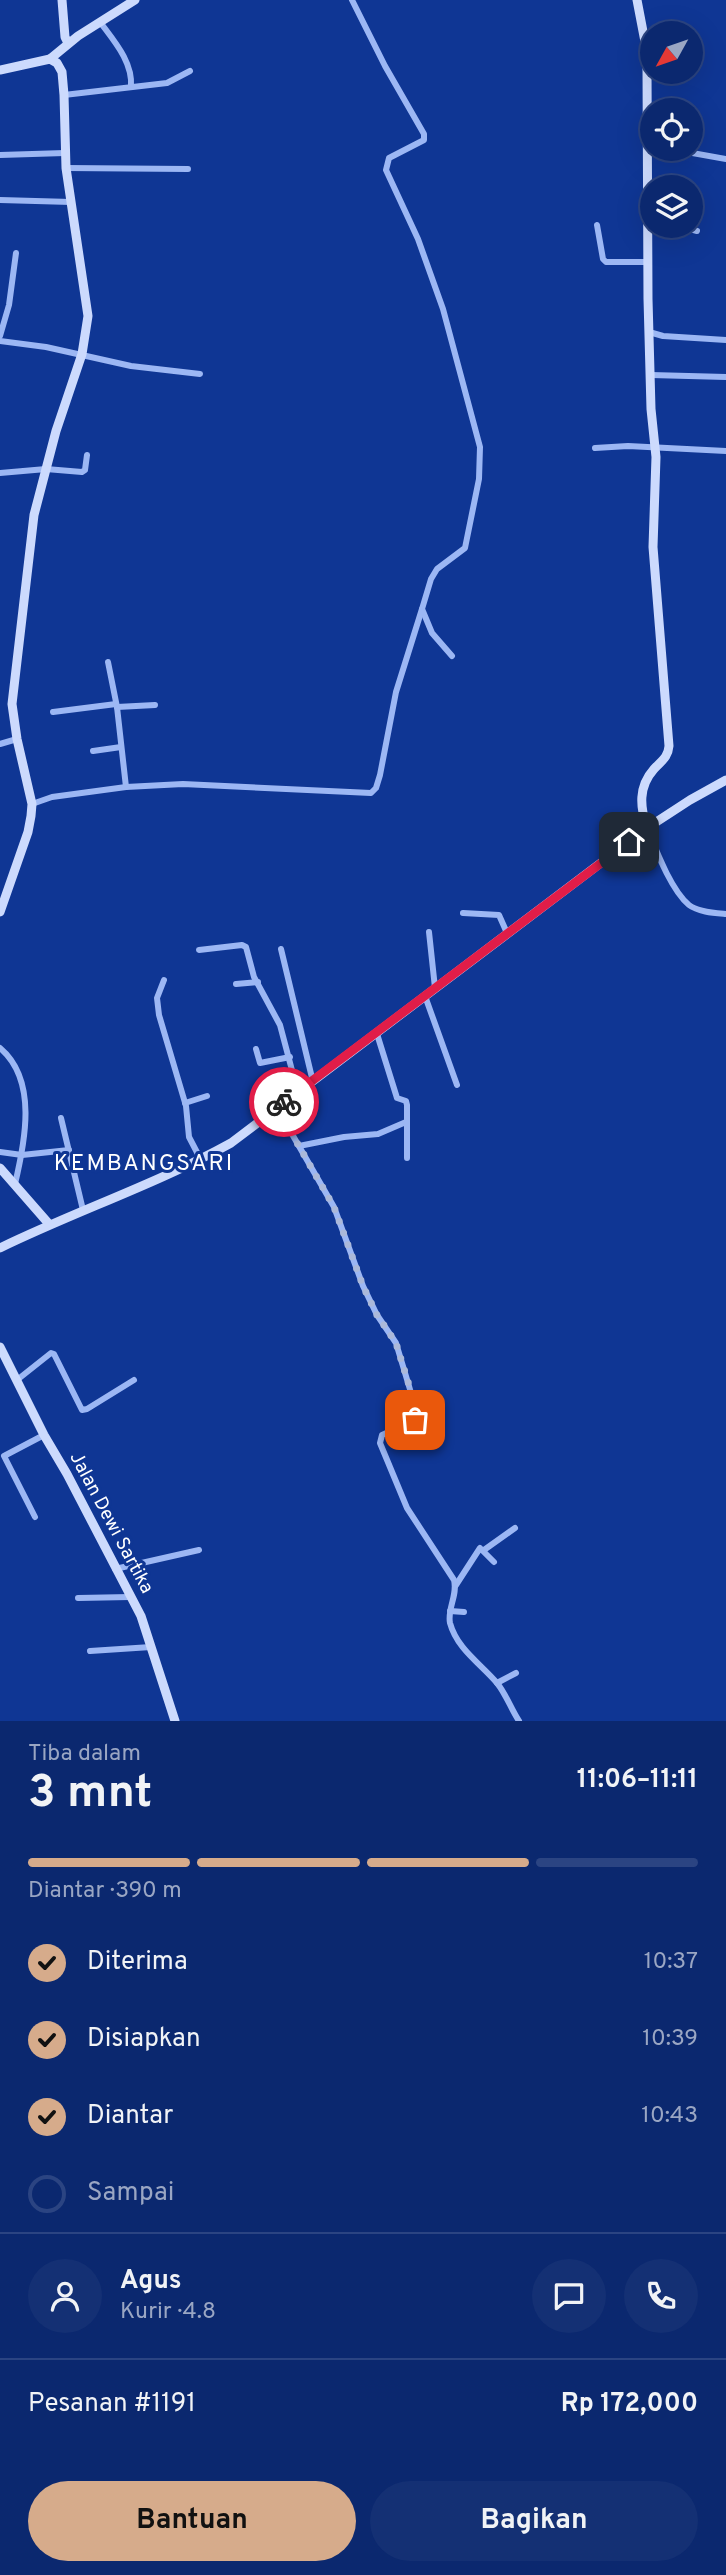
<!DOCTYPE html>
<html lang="id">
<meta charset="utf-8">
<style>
:root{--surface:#0b286f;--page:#143074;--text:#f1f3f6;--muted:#9aa6c3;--line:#2b4482;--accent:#d6ab8b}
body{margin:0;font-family:Overpass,sans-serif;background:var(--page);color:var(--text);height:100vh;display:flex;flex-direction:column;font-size:26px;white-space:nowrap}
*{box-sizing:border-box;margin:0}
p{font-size:23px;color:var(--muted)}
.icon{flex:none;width:38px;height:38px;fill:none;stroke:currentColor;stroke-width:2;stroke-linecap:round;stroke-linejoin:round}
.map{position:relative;height:1721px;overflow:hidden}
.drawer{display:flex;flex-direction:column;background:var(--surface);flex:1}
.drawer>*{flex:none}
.needle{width:46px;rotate:230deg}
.tools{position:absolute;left:640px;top:21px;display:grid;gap:14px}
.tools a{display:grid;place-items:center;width:63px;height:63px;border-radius:50%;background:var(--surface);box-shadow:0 7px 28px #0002,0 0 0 2px var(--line);font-size:35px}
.pin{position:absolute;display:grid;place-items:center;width:60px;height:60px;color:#fff;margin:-30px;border-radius:14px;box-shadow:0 4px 10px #0006}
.courier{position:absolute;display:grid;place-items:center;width:70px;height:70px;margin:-35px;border:5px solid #e11d48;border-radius:50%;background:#fff;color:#222;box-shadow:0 2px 9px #0007}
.summary em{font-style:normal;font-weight:700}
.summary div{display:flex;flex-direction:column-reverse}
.summary{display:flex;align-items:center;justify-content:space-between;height:119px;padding:0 28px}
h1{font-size:46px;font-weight:700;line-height:52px}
.bar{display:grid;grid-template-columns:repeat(4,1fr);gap:10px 7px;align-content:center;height:84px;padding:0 28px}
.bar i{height:9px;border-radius:5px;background:var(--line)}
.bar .current{background:var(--accent)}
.bar p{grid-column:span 4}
.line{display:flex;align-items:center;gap:18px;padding:0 28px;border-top:2px solid var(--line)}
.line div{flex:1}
.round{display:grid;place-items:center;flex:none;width:74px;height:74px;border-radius:37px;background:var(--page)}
ol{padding:0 28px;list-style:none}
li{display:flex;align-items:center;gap:21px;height:77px}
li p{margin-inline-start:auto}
li .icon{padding:7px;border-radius:50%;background:var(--accent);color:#111;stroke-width:4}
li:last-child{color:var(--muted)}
li i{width:38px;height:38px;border:4px solid var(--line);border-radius:50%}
.cta{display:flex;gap:14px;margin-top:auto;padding:14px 28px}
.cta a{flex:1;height:80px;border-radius:42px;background:var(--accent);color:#111;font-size:28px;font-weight:700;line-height:80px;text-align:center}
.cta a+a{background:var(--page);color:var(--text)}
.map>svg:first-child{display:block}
</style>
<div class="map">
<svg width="726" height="1721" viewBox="0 0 726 1721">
<rect width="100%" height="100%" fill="#0f3694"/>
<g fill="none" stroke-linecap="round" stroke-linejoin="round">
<!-- street -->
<g stroke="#9cb7f4" stroke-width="6">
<path d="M352,0L385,66L424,134V140L389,158L386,170L418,239L443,309L480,447L479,479L465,548L437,569L431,579L422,609L432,633L452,656"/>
<path d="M100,22C114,41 133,62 131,87"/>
<path d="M64,95L167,83L190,71"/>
<path d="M670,149L726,159"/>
<path d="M0,155L65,153"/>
<path d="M66,168L188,169"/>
<path d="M0,200L71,202"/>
<path d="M597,225L603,259L606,262H647"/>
<path d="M680,226L697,231"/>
<path d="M649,332L663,336L726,340"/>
<path d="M0,336L9,305L16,253"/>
<path d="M0,341L46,347L131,366L200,374"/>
<path d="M651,375L726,377"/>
<path d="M595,448L628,446L726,451"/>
<path d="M0,473L46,469L82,472L85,470L87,455"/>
<path d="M108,662L117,707L126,787"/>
<path d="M117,707L155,705"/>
<path d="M53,712L116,704"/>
<path d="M0,744L17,739"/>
<path d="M93,751L121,747"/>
<path d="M32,804L52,797L126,787L183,784L371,793L376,788L380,775L396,692L422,609"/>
<path d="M647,828C656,850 671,890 689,905C698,912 715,913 726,914"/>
<path d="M463,913L499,915L507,933"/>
<path d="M429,932L435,988"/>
<path d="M281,949L313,1082"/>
<path d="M199,950L242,945L246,947L254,977L280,1025L298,1093"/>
<path d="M164,980L157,998L159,1015L186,1106L189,1137L201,1160"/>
<path d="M236,984L258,982"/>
<path d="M425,996L457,1085"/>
<path d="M377,1034L397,1098L406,1101L407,1105V1158"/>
<path d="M0,1048C38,1080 25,1142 15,1184"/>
<path d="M256,1049L260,1063L290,1057"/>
<path d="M185,1103L207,1096"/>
<path d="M277,1108L334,1207L363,1286L377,1315L396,1343L418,1416L415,1420L382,1435L380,1443L407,1508L454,1580C458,1595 447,1609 450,1623C457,1649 481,1664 497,1683C506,1694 511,1709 519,1721"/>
<path d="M61,1118L83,1210"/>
<path d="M299,1146L344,1137L378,1134L406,1122"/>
<path d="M0,1152L22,1155L69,1150"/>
<path d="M17,1380L51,1353L54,1354L82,1410L87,1409L134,1380"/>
<path d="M35,1517L4,1456L44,1435"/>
<path d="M484,1550L515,1528"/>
<path d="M115,1569L199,1550"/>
<path d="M456,1585L480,1548L494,1562"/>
<path d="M78,1598L130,1597"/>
<path d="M450,1611L464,1612"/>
<path d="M90,1651L151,1647"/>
<path d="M497,1683L516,1673"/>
</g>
<!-- secondary -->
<g stroke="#ccdafd" stroke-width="9">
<path d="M62,0L65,37L68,43"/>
<path d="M637,0L646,47L647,67L648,299L651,409L656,457L653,547L669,746C668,758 661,761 654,769C638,787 640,807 647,828"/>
<path d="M50,59L78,36L135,0"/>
<path d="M0,70L50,59L57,63L62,72L64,95L66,168L88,316L82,354L56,431L34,515L12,704L17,739L32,804L31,816L28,832L0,912"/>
<path d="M0,1168L49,1224"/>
<path d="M0,1248C76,1211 157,1184 231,1143L647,828L690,800L726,780"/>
<path d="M0,1347L44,1435L67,1474L141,1616L175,1721"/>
</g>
</g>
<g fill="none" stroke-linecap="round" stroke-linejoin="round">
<!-- done -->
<path stroke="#abb9da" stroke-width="7" stroke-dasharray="0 12.6" d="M284,1102L277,1108L334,1207L363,1286L377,1315L396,1343L418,1414V1418L415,1420"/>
<!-- route -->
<path stroke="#e11d48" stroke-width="9" d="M284,1102L629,842"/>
</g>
<g text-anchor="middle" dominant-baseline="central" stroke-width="6" stroke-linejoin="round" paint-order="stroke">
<!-- street labels -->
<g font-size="19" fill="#fff" stroke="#0f3694">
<text transform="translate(111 1523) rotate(62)">Jalan Dewi Sartika</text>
</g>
<!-- quarter labels -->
<g font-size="23" letter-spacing="2" fill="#fff" stroke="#0f3694">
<text x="144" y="1164">KEMBANGSARI</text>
</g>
</g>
</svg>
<div class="tools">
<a><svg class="needle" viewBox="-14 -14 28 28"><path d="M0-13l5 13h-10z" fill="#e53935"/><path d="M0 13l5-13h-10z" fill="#9aa6c3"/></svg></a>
<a><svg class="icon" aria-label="locate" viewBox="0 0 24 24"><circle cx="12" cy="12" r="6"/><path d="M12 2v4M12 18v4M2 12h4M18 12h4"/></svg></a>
<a><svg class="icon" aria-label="layers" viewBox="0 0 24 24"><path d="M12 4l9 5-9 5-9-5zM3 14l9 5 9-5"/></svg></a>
</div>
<div class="pin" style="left:415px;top:1420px;background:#ea580c"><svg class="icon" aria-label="bag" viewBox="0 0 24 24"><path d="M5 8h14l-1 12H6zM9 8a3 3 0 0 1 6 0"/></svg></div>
<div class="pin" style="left:629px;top:842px;background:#1f2937"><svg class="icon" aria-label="home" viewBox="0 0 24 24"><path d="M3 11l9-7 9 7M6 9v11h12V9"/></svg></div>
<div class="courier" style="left:284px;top:1102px"><svg class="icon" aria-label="bike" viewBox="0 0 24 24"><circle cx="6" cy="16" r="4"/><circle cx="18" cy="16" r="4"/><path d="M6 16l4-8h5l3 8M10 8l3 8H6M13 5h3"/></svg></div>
</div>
<section class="drawer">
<div class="summary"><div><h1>3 mnt</h1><p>Tiba dalam</p></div><em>11:06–11:11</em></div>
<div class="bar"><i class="current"></i><i class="current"></i><i class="current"></i><i></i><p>Diantar · 390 m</p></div>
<ol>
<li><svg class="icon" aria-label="check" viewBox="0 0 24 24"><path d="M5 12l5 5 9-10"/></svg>Diterima<p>10:37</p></li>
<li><svg class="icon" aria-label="check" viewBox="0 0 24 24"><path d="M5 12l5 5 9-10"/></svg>Disiapkan<p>10:39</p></li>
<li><svg class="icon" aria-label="check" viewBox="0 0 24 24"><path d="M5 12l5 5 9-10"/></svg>Diantar<p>10:43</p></li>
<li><i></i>Sampai</li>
</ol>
<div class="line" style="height:126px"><a class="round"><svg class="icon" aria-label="person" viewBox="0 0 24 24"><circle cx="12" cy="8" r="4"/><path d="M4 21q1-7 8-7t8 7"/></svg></a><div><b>Agus</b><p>Kurir · 4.8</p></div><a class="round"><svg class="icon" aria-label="chat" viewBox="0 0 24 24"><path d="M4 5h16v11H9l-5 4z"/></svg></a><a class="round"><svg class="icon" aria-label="phone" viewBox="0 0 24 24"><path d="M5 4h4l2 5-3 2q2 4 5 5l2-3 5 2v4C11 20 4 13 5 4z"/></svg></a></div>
<div class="line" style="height:91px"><div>Pesanan #1191</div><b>Rp 172,000</b></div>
<div class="cta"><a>Bantuan</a><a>Bagikan</a></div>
</section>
